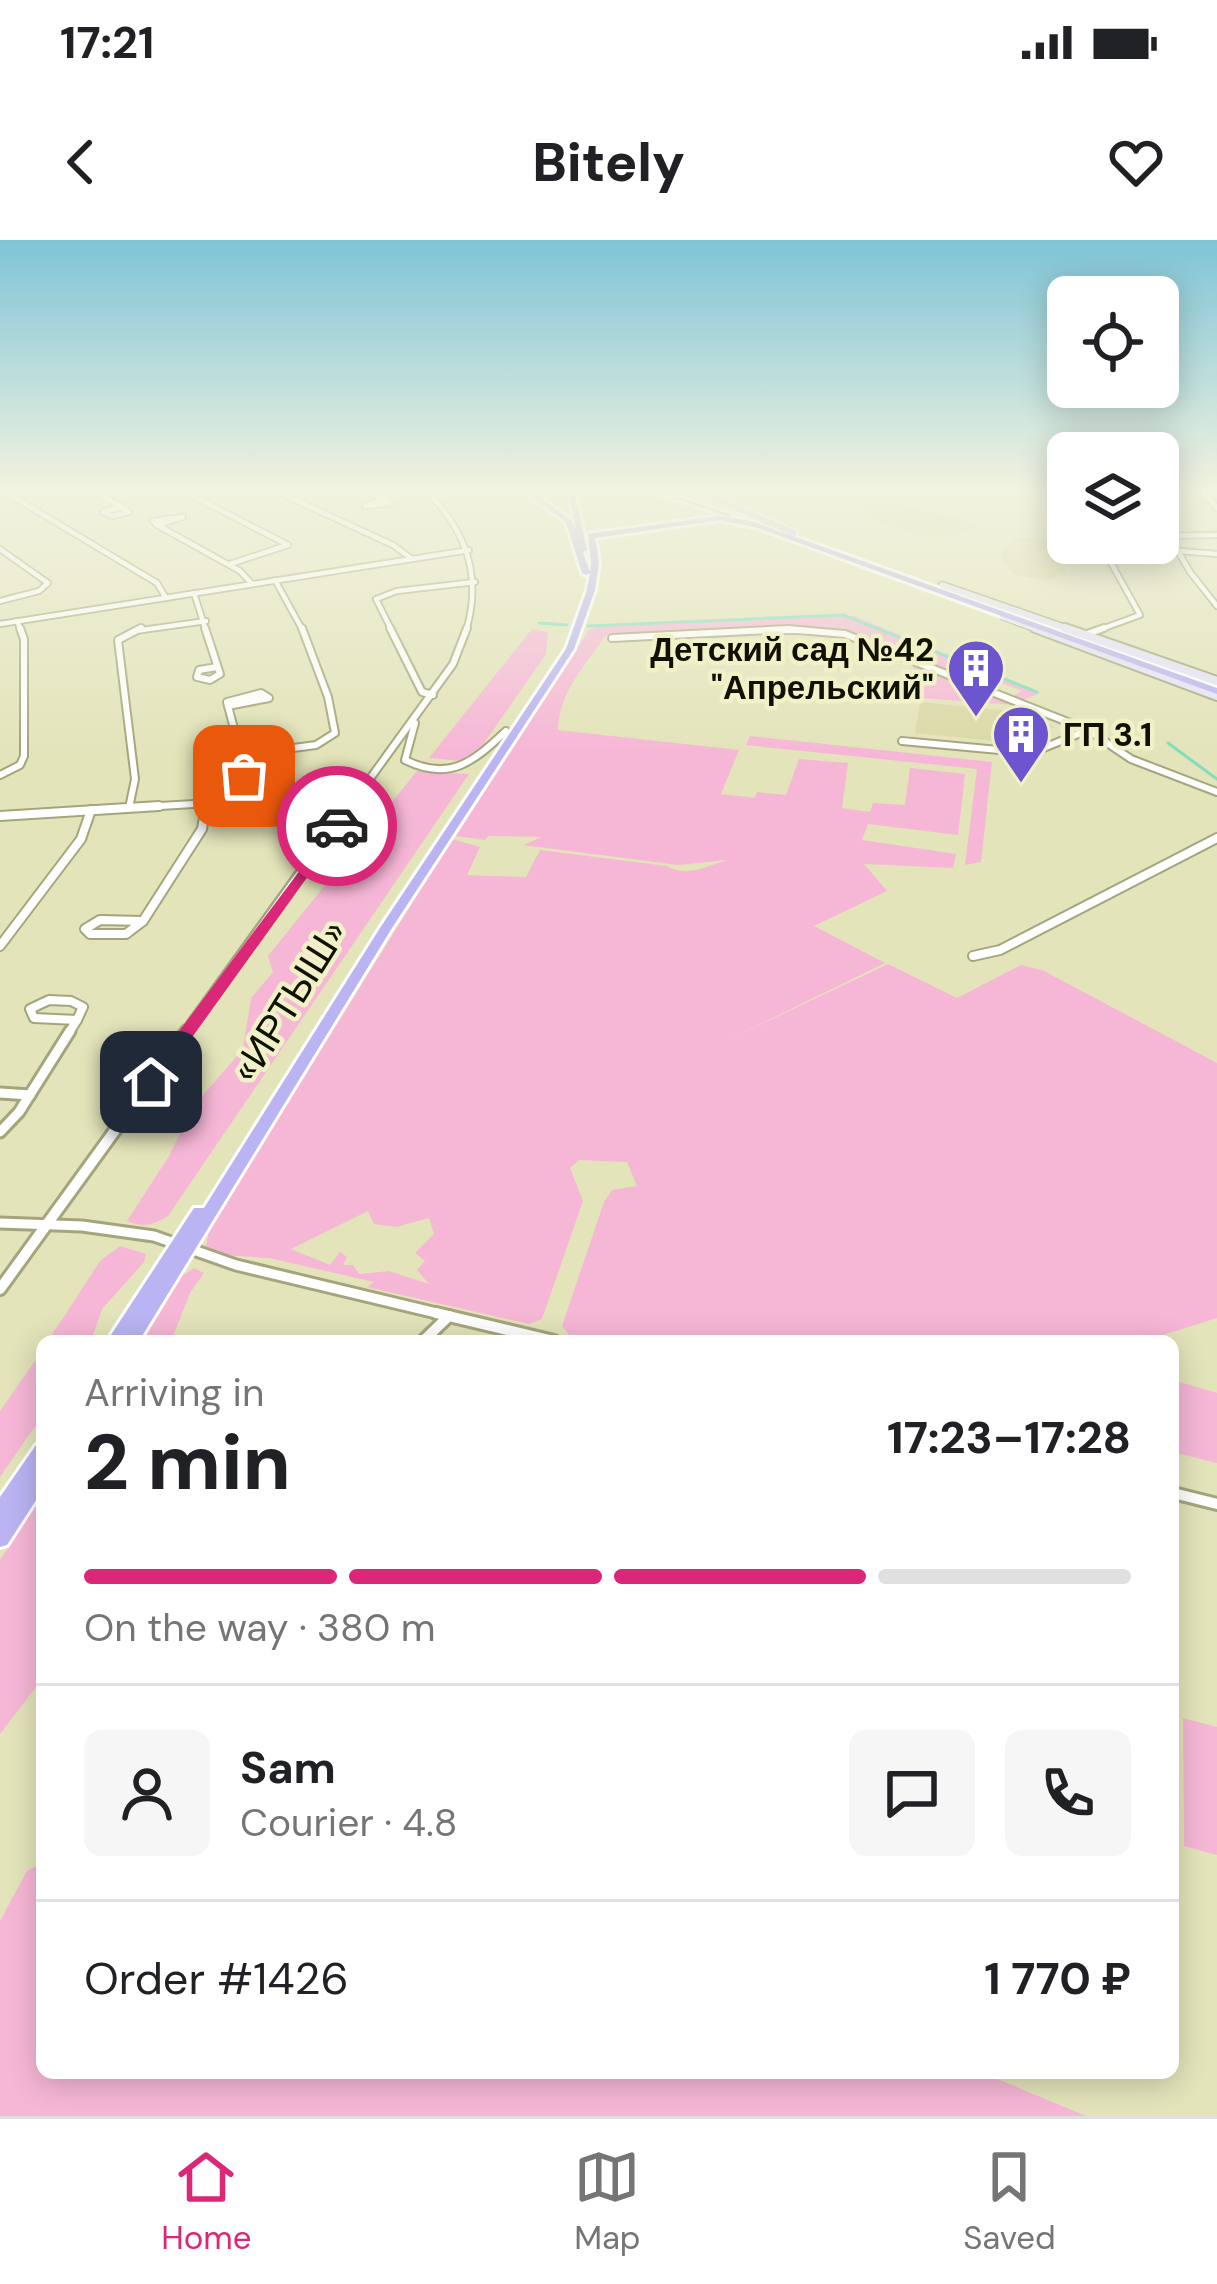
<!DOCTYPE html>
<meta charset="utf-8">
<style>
:root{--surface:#fff;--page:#f6f6f6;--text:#202124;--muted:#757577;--line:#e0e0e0;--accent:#db2777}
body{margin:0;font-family:"DM Sans",sans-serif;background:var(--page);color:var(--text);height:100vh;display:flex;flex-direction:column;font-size:45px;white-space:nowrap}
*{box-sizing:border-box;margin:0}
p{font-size:39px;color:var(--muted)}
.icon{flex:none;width:66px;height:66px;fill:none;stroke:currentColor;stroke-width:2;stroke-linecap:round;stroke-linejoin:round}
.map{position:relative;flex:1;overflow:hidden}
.panel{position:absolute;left:36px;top:1095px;width:1143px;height:744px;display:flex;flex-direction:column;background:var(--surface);border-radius:18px;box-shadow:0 6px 30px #0003}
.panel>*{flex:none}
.tools{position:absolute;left:1047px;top:36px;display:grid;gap:24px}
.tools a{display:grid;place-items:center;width:132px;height:132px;border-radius:18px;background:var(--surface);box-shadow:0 6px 30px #0003;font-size:60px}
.pin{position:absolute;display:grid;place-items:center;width:102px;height:102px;color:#fff;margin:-51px;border-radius:24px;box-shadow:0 6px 18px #0006}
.courier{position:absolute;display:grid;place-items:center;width:120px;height:120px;margin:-60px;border:9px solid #db2777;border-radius:50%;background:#fff;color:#222;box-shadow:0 3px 15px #0007}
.summary em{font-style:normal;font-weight:800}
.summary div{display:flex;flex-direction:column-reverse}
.summary{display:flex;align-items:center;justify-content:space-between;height:204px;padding:0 48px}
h1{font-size:78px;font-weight:800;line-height:90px}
.bar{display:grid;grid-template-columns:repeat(4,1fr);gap:18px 12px;align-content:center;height:144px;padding:0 48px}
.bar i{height:15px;border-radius:9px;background:var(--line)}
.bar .selected{background:var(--accent)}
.bar p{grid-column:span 4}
.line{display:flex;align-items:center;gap:30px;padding:0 48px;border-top:3px solid var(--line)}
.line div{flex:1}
.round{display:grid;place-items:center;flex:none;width:126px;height:126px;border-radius:18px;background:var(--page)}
.status{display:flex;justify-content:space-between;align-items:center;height:84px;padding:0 60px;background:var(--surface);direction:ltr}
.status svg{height:33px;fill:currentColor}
header{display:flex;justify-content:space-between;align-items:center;height:156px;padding:0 48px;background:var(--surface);font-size:54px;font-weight:800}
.menu{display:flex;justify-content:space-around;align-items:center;height:168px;border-top:3px solid var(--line);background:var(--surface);font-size:33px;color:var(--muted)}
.menu a{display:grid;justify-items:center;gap:6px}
.menu .selected{color:var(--accent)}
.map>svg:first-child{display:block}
</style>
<div class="status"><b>17:21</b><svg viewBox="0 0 49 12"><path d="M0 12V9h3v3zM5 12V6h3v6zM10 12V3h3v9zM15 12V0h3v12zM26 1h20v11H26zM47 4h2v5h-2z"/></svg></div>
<header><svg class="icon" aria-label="back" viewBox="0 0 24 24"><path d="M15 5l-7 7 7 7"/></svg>Bitely<svg class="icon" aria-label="heart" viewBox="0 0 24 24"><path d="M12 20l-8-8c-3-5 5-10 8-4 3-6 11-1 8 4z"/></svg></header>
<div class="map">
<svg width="1217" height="1876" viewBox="0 0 1217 1876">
<rect width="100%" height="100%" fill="#e3e4ba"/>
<!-- built -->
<g fill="#d9d9a7">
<path d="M881,262L952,276L982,286L944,297L921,296L866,279V269Z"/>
<path d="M1016,298H1051L1067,334L1045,341L1014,334L1000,316Z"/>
<path d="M920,462L1021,472L1055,487L1017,503L915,493Z"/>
</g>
<!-- green -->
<g fill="#f6b7d6" fill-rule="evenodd">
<path d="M839,376H854L1040,453L1020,461L1012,457L1022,451L1001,443L988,448L869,398L829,389L785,386L606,395C586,425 559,451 558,490L739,510L721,554L755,558L757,552L786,555L799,519L848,523L842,568L870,572L873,563L905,565L910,528L965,534L958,595L868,584L862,600L956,614L953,628L864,624L887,651L814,686L885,723L732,798L888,724L957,758L1021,725L1044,731L1217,823V1078L1144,1101H595L569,1095L562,1086L604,962L612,950L637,946L627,922L579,920L570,928L583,961L542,1079L529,1084L367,1047L374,1042L269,1018L224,1015L206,1007L209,990L452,599L480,607L467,635L526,637L540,610L667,626C685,638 708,626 727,620L678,625L523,605L542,597L488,596L485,600L456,596L589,390L600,385ZM368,971L374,984L396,987L429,978L434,994L415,1013L425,1021L417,1030L429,1044L389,1031L359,1034L353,1025H343L347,1017L340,1012L330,1025L291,1009Z"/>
<path d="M532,389L548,392L546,414L471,522L429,518Z"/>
<path d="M914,425H920L1015,465L920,458L924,436L913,431Z"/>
<path d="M750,496L992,522L981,622L965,625L977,529L746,505Z"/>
<path d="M417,531L469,534L168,976C153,985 144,988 127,981L169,916L193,867L243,809L251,758L273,732L268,716Z"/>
<path d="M120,1006L146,1014L144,1022L102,1069L91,1101H48L100,1021Z"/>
<path d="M194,1028L204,1033L190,1053L171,1101H143L181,1037Z"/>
<path d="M42,1111V1176L0,1237V1171Z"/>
<path d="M1173,1140L1217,1153V1223L1173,1212Z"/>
<path d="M42,1255V1439L0,1494V1320Z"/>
<path d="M1183,1478L1217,1487V1615L1184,1606Z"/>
<path d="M42,1623V1833H983L1086,1876H0V1681L27,1631Z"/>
</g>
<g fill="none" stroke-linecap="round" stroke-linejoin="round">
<!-- stream -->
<g stroke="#83ddbb" stroke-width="3">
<path d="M539,383L567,385"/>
<path d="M588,386L843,375L1037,452"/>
<path d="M1168,503L1217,539"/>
</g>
<defs>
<g id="minor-far4">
<path d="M8,248L7,253L157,343L166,358"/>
<path d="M87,248L122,267"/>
<path d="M178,248L288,305L230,324"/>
<path d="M269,248L393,305L412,319"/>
<path d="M359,248L386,259"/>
<path d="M1200,248L1217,268"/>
<path d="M277,252L295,248"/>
<path d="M386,259L391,263L365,266Z"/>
<path d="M122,267L129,272L112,276L103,272Z"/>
<path d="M183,277L157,285L153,281Z"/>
<path d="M1158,277L1190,332L1217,366"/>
<path d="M157,285L240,331L252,344"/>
<path d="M1158,296L1217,295"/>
<path d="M0,309L48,343L39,351L0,361"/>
<path d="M1179,311L1217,314"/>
<path d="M275,340L303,391"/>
<path d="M194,353L206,391"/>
<path d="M17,381L21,391"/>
<path d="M0,384L469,310"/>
<path d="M135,391L206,381"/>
<path d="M392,391L376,359L397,351L475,342"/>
<path d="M751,391H810"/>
</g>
<g id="minor-far3">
<path d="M205,388L220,434L210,440L197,437L199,430L217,427"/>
<path d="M390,388L422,452L433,455"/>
<path d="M612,398L788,389L845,394L1088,490L1131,519L1217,552"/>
<path d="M261,453L269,458L228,466L227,462Z"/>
<path d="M228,466L241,515V560"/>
<path d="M902,501L1031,513L1088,490"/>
<path d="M241,515L316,505L335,493L328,457L302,388"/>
<path d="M0,535L20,525L24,516V399L20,388"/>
<path d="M129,568L135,539L118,400L141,388"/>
<path d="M110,569L360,554"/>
<path d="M206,569L207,562"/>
</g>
<g id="minor-far2">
<path d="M0,576L159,566"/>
<path d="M100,680L143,681L126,694H90L85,689Z"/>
<path d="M143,681L202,589L206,566"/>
<path d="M0,706L81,599L91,570"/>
<path d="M973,716L1000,710L1217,598"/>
<path d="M49,760L71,761L83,767L77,780L34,778L30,769Z"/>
<path d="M68,794L77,780"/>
</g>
<g id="minor-far1">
<path d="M0,853L30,855"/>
<path d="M0,892L19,872L70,791"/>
<path d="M0,983L82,986L154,996L236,1025L449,1076"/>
</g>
<g id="minor">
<path d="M436,1073L554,1101"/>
<path d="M423,1101L449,1076"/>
<path d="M1173,1253L1217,1264"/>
</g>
<g id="tertiary-far3">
<path d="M424,248C465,289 483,334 466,391"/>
<path d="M1096,391L1140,375L1100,303"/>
</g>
<g id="tertiary-far2">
<path d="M1087,394L1104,388"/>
<path d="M415,483L405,520C450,542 473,522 506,491"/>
<path d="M348,569L453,424L467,388"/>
</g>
<path id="tertiary-far1" d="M185,794L350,566"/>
<path id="tertiary" d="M0,1049L187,791"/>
<g id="secondary-far1">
<path d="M942,345L1074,391"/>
<path d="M1003,376L1043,391"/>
</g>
<g id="secondary">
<path d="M1035,388L1217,456"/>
<path d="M1065,388L1217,441"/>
</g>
<path id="primary" d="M691,248L794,293"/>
<g id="trunk">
<path d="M519,248H561L558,250H529L571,280L576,290L568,248H574L587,310L583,312L590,332L591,322L588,294L720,276L751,281L1217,448V454L758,288L720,280L595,298L599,322L595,350L574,409L392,688L139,1101H107L194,968H204L380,688L566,409L587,350L590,333L586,335L582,333L566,282Z"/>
<path d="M643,248H652L732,275L727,276Z"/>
<path d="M42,1203V1225L39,1229L42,1228V1251L7,1305L0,1307V1257L36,1205Z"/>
</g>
</defs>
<!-- minor-far4 casing -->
<use href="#minor-far4" stroke="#a5a57d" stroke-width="8"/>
<!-- minor-far3 casing -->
<use href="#minor-far3" stroke="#a5a57d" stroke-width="10"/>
<!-- minor-far2 casing -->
<use href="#minor-far2" stroke="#a5a57d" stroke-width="12"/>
<!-- minor-far1 casing -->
<use href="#minor-far1" stroke="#a5a57d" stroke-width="15"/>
<!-- minor casing -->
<use href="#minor" stroke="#a5a57d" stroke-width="16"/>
<!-- tertiary-far3 casing -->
<use href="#tertiary-far3" stroke="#a5a57d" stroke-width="8"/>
<!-- tertiary-far2 casing -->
<use href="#tertiary-far2" stroke="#a5a57d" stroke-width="10"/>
<!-- tertiary-far1 casing -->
<use href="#tertiary-far1" stroke="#a5a57d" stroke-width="14"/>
<!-- tertiary casing -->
<use href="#tertiary" stroke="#a5a57d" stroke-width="16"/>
<!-- secondary-far1 casing -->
<use href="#secondary-far1" stroke="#a5a57d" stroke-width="9"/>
<!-- secondary casing -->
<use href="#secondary" stroke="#a5a57d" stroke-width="12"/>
<!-- primary casing -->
<use href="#primary" stroke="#fff" stroke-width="9"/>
<!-- trunk casing -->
<use href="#trunk" stroke="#fff" stroke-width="6"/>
<!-- minor-far4 -->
<use href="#minor-far4" stroke="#fff" stroke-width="4.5"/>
<!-- minor-far3 -->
<use href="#minor-far3" stroke="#fff" stroke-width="6"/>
<!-- minor-far2 -->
<use href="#minor-far2" stroke="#fff" stroke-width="8"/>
<!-- minor-far1 -->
<use href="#minor-far1" stroke="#fff" stroke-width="9"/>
<!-- minor -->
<use href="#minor" stroke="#fff" stroke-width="10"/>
<!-- tertiary-far3 -->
<use href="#tertiary-far3" stroke="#fff" stroke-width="4.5"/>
<!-- tertiary-far2 -->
<use href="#tertiary-far2" stroke="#fff" stroke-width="6"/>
<!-- tertiary-far1 -->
<use href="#tertiary-far1" stroke="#fff" stroke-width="9"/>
<!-- tertiary -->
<use href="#tertiary" stroke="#fff" stroke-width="10"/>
<!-- secondary-far1 -->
<use href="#secondary-far1" stroke="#e5e3fa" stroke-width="6"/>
<!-- secondary -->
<use href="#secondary" stroke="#e5e3fa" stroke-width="8"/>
<!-- primary -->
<use href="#primary" stroke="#cbc7f6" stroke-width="6"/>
<!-- trunk -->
<use href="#trunk" fill="#bab4f3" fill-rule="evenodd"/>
</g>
<!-- sky -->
<linearGradient id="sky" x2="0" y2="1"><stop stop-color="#7fc4d6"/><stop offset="0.49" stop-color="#f2f3e0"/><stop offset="1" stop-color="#f2f3e0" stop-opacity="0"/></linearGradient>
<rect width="1217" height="510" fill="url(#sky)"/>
<!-- route -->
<path fill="#db2777" d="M337,581L344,586L157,846H144V838Z"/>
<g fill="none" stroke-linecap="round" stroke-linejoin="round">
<!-- done -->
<path stroke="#5a5b43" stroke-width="12" stroke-dasharray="0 21.6" d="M244,536L241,560L360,554L337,586"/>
</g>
<!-- icons -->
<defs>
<symbol id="building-pin" viewBox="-11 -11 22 30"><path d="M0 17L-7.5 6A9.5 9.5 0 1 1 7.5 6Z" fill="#6d55cf" stroke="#f0f1c6"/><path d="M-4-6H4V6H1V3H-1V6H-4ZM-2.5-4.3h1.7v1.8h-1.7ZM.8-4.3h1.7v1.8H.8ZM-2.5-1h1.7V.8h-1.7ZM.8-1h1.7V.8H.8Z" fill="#fff"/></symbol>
</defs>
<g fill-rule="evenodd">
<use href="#building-pin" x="943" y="395" width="66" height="90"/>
<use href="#building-pin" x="988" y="461" width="66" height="90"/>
</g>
<g text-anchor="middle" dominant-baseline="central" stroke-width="9" stroke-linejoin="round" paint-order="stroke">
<!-- far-poi labels -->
<g font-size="33" font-weight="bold" fill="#111103" stroke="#f0f1c6" text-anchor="end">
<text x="934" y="409">Детский сад №42<tspan x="934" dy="38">"Апрельский"</tspan></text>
<text x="1063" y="494" text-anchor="start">ГП 3.1</text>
</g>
<!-- street labels -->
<g font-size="39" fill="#111103" stroke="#f0f1c6">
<text transform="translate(289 761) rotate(-58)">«ИРТЫШ»</text>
</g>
</g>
</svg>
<div class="tools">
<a><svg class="icon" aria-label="locate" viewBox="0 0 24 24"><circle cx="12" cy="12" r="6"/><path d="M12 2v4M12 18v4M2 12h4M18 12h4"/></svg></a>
<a><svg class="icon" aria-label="layers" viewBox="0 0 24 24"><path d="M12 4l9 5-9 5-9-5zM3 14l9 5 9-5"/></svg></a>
</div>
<div class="pin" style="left:244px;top:536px;background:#ea580c"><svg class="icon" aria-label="bag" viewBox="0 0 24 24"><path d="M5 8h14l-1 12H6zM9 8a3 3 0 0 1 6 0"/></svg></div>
<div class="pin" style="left:151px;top:842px;background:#1f2937"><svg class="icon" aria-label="home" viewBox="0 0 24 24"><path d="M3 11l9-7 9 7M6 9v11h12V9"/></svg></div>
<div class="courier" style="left:337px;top:586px"><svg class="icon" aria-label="car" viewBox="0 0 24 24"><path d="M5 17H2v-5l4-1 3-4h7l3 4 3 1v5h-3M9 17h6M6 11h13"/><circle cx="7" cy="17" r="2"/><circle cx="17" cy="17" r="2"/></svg></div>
<section class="panel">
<div class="summary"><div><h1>2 min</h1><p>Arriving in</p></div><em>17:23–17:28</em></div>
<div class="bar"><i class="selected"></i><i class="selected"></i><i class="selected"></i><i></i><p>On the way · 380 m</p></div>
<div class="line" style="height:216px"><a class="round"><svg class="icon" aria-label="person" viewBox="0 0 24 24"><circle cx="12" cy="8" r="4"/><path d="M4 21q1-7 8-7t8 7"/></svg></a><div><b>Sam</b><p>Courier · 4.8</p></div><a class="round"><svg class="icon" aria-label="chat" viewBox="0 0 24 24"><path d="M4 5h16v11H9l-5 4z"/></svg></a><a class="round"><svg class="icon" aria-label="phone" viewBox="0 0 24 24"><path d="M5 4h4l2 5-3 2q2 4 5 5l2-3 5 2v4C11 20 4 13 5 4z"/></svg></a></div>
<div class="line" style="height:156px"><div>Order #1426</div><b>1 770 ₽</b></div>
</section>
</div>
<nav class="menu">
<a class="selected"><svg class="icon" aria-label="home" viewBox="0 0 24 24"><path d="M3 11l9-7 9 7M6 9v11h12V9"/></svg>Home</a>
<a><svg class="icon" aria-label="map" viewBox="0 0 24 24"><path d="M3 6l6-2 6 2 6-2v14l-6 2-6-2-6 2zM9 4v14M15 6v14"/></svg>Map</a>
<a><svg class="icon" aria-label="saved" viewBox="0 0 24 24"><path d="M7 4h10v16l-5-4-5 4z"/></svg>Saved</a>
</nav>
